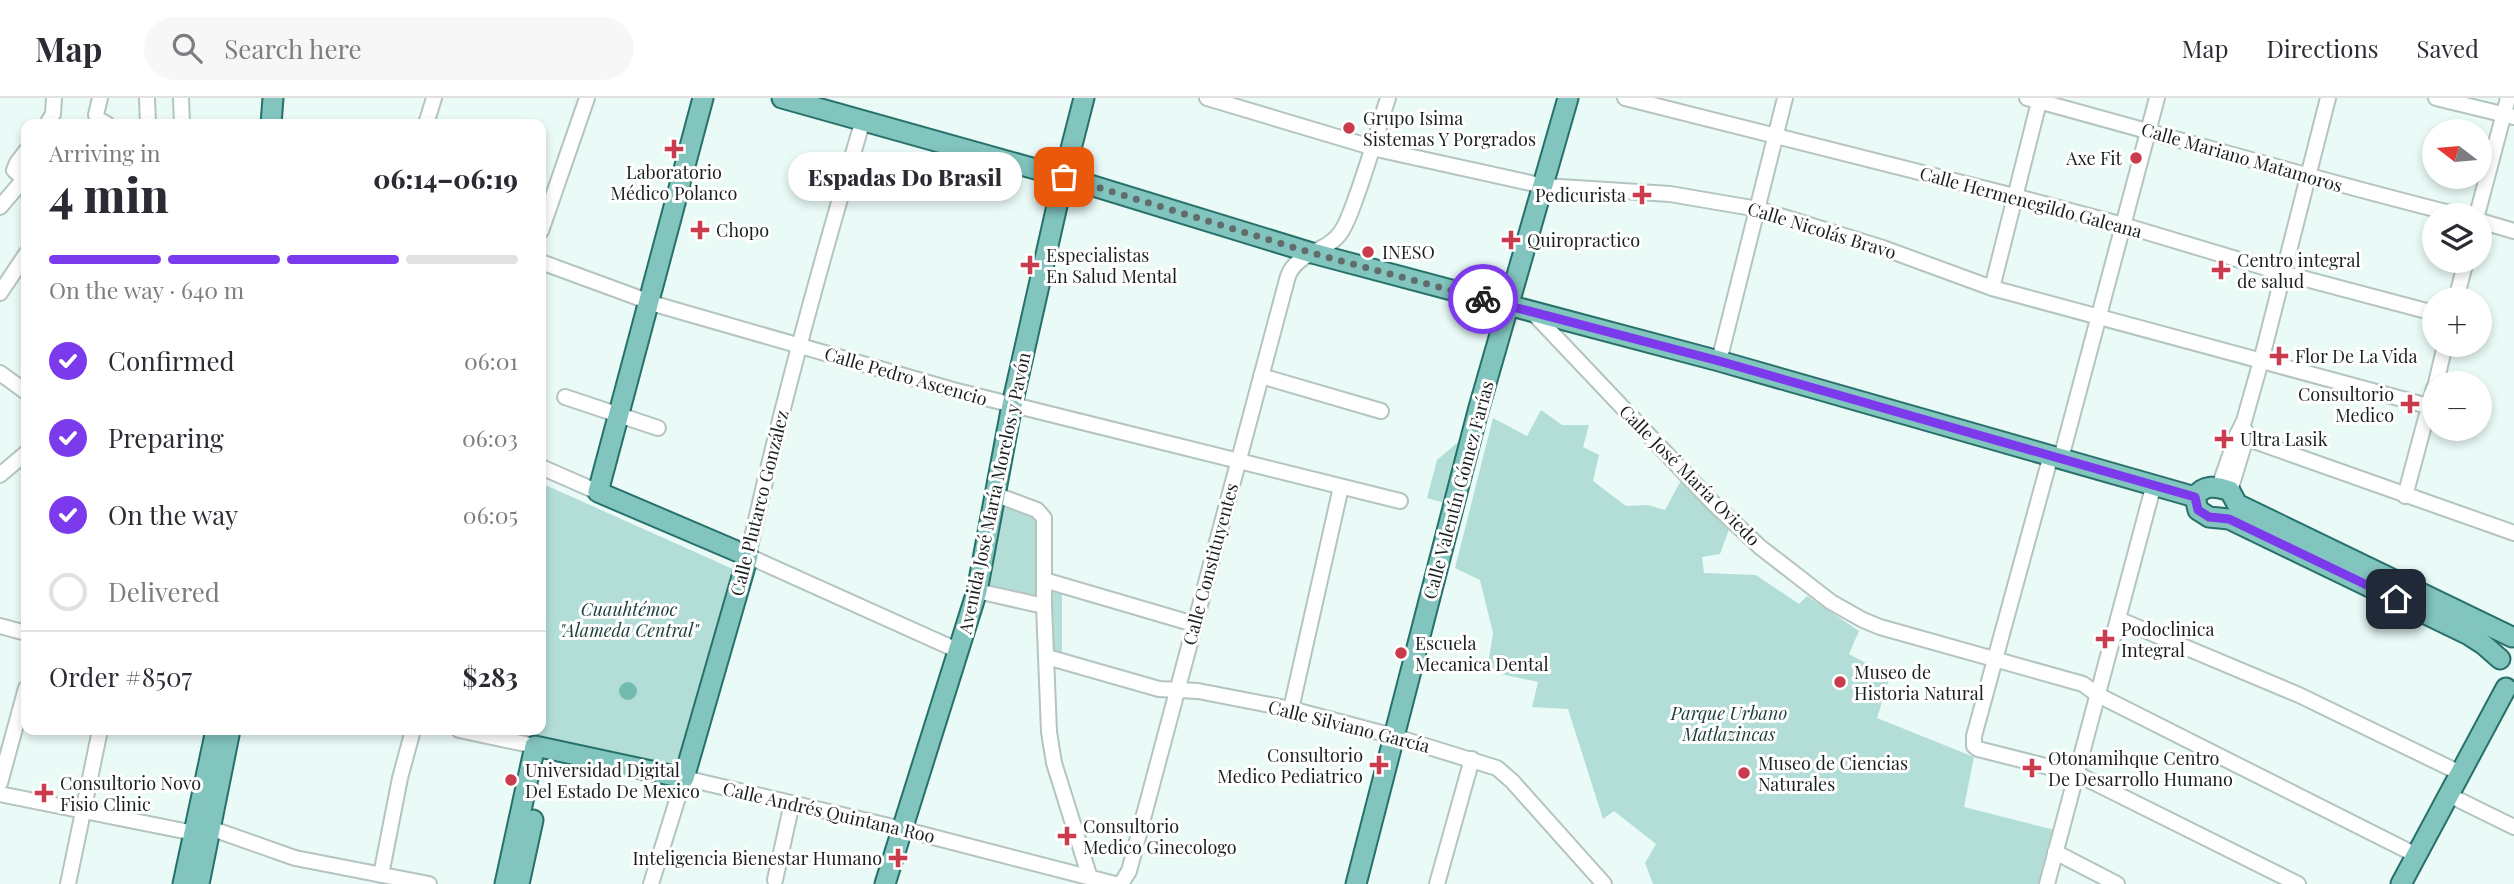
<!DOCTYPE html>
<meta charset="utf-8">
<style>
:root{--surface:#fff;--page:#f7f7f7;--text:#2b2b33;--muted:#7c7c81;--line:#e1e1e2;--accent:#7c3aed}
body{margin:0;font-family:"Playfair Display",serif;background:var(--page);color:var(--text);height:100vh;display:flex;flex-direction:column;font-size:26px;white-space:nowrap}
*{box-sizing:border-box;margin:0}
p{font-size:23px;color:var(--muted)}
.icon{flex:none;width:38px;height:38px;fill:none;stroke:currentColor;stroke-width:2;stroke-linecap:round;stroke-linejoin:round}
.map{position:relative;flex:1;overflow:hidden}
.panel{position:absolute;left:21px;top:21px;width:525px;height:616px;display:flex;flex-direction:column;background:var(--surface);border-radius:14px;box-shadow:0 4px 10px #0003}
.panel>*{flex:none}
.needle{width:46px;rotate:286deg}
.controls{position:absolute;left:2422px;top:21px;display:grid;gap:14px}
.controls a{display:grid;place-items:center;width:70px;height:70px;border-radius:50%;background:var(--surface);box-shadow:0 4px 10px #0003;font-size:35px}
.pin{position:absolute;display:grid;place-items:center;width:60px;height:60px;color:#fff;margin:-30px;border-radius:14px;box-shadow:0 4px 10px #0006}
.courier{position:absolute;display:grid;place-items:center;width:70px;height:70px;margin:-35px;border:5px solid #7c3aed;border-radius:50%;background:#fff;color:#222;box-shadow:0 2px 9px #0007}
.bubble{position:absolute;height:49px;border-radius:24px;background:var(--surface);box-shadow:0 4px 10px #0003;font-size:23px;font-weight:800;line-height:49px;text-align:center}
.head em{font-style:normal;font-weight:800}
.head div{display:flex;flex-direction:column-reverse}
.head{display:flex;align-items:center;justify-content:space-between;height:119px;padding:0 28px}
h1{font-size:46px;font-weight:800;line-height:52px}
.bar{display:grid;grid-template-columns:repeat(4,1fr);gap:10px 7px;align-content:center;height:84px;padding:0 28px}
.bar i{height:9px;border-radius:5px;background:var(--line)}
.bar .current{background:var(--accent)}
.bar p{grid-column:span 4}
.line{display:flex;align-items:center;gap:18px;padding:0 28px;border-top:2px solid var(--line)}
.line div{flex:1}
ol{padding:0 28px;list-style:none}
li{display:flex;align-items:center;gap:21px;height:77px}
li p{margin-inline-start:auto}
li .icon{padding:7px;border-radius:50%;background:var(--accent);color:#fff;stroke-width:4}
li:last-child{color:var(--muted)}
li i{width:38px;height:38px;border:4px solid var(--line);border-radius:50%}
header{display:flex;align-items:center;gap:42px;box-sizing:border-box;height:98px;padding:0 35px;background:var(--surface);border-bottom:2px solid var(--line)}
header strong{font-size:33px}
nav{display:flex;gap:38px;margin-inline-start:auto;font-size:24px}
.search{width:490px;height:63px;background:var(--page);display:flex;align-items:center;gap:18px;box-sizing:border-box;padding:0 24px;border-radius:38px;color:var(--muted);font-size:26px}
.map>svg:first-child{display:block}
</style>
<header>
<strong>Map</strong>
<div class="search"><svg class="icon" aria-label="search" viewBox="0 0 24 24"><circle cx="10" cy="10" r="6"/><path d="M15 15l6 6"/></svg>Search here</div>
<nav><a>Map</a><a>Directions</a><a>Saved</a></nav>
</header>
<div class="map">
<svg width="2514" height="786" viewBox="0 0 2514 786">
<rect width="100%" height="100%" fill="#e9faf7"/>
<!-- green -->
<g fill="#b3ded7">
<path d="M1541,312L1562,327H1589L1583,349L1599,357L1593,383L1626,408L1648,407L1665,412L1684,377L1731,426L1720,456L1702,459L1704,475L1756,477L1799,506L1807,498L1859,533L1849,556L1890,578L1877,620L1974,659L1964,709L2059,733L2044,786H1653L1645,765L1656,746L1614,713L1603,721L1568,611L1532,609L1538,584L1487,573L1493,535L1480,482L1455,470L1493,320L1527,338Z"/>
<path d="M1464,339L1445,405L1427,400L1437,362Z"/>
<path d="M541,385L735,472L680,663L667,668L511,632H541Z"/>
<path d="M1001,403L1040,417V504L985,491Z"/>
<path d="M1049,489L1062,491V559L1051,556Z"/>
</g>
<!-- water -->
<circle fill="#72bbb1" cx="628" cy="593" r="9"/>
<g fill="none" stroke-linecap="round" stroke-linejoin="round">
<defs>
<g id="minor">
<path d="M100,0L96,17L98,21L107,26"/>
<path d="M147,0L148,26"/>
<path d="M181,0L182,26"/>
<path d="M1207,0L1381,52L1544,88L1670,96L1758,111L1883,150L1992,190L2428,308"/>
<path d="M1625,0L2014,98L2123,127L2283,175L2434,215"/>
<path d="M2027,0C2171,39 2314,81 2458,117"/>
<path d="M2436,0L2514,19"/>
<path d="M863,22C820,167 780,311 748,458L959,553"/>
<path d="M47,26L53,16L54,0"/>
<path d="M426,26L434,0"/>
<path d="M26,53L17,65L14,72L26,83"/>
<path d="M0,109L24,81"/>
<path d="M2477,117L2508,0"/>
<path d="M2480,123L2514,133"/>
<path d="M541,133L587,0"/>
<path d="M541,164L658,207L953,292L1400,403"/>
<path d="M1992,190L2040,0"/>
<path d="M0,195L26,156"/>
<path d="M2456,201L2466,163"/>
<path d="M1534,216L1714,406L1760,449L1831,504L1863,522L1880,529L2083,586L2098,597L2416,757"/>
<path d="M1719,263L1785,0"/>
<path d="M0,275L26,294"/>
<path d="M1261,278L1381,313"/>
<path d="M2436,285L2445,247"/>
<path d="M565,299L658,330"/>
<path d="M2237,337L2514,435"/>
<path d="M2051,357L1974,638V648L1978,651L2077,676L2298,786"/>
<path d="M2061,360L2157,0"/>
<path d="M541,369L598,394"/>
<path d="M0,377L26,355"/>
<path d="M2219,389L2237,337L2244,323L2261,263L2328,0"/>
<path d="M2230,393L2246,340L2245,332"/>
<path d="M994,396L1037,412L1044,420V508L1049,634L1054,665L1090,780"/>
<path d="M2405,398L2434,290"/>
<path d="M1044,482L1194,526"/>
<path d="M977,493L1044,508"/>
<path d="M2118,521L2299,597L2460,675"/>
<path d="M0,528L26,535"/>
<path d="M1047,559L1159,591L1198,593L1291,611L1393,638L1497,670L1512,683L1604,786"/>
<path d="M1291,611L1341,389"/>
<path d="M459,632L535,648"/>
<path d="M0,685L26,590"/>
<path d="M0,696L194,735"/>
<path d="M2459,702L2514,729"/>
<path d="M210,730L295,760L429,786"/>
<path d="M2055,754L2117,786"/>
<path d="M381,777L400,680L413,632"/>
<path d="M775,782L792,705"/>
<path d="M68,786L100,632"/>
<path d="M651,786L684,680L902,731L1115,786"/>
<path d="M1121,786L1129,773L1288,178C1298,153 1327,155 1341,134C1349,122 1353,107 1358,94C1369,63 1378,31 1388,0"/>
<path d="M1437,786L1472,661"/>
<path d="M2047,786L2154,386"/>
</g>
<g id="major">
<path d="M782,0L1064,79L1312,155L1719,263L2195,399"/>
<path d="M271,26L273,0"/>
<path d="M2195,399C2204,386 2216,388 2230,393L2237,406L2512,539"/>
<path d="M2195,399L2198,412L2209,419L2229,421L2469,537L2483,546L2500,561"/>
<path d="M183,786L216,632"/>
<path d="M199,786L230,632"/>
<path d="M505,786L535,648L684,680L748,458L598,394L703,0"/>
<path d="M519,786L533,722"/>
<path d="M885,786L977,493L1012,307L1061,90L1084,0"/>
<path d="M1356,786L1478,313L1568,0"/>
<path d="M2401,786L2506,590"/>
</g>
</defs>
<!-- minor casing -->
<use href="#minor" stroke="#b4c4c1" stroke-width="18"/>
<!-- major casing -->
<use href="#major" stroke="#27716a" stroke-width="23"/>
<!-- minor -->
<use href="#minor" stroke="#fff" stroke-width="14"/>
<!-- major -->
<use href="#major" stroke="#82c4be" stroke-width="19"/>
</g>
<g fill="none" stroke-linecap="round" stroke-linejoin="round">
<!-- done -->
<path stroke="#626c6b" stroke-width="7" stroke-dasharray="0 12.6" d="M1064,79L1312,155L1483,201"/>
<!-- route -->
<path stroke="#7c3aed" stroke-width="9" d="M1483,201L1719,263L2195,399L2198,412L2209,419L2229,421L2396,501"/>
</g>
<!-- markers -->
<g fill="#cb3b4e" stroke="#fff" stroke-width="2.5">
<circle cx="1349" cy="30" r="7"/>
<path d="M670.5 40.5h7v7h7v7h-7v7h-7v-7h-7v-7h7z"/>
<circle cx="2136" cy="60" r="7"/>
<path d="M1638.5 86.5h7v7h7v7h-7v7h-7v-7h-7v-7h7z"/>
<path d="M696.5 121.5h7v7h7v7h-7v7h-7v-7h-7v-7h7z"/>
<path d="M1507.5 131.5h7v7h7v7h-7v7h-7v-7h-7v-7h7z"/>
<circle cx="1368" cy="154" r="7"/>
<path d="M1026.5 156.5h7v7h7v7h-7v7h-7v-7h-7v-7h7z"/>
<path d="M2217.5 161.5h7v7h7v7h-7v7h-7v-7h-7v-7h7z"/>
<path d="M2275.5 247.5h7v7h7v7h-7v7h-7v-7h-7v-7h7z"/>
<path d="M2406.5 295.5h7v7h7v7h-7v7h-7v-7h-7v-7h7z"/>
<path d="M2220.5 330.5h7v7h7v7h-7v7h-7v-7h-7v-7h7z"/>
<path d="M2101.5 530.5h7v7h7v7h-7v7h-7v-7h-7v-7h7z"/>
<circle cx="1401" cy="555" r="7"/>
<circle cx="1840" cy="584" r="7"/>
<path d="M1375.5 656.5h7v7h7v7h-7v7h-7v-7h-7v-7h7z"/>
<path d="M2028.5 659.5h7v7h7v7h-7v7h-7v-7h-7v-7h7z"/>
<circle cx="1744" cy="675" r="7"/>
<circle cx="511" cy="682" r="7"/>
<path d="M40.5 684.5h7v7h7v7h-7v7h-7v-7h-7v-7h7z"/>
<path d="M1063.5 727.5h7v7h7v7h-7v7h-7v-7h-7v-7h7z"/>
<path d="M894.5 749.5h7v7h7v7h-7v7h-7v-7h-7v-7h7z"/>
</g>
<g text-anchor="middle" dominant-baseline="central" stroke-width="6" stroke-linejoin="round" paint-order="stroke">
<!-- poi labels -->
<g font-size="18" fill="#1a201f" stroke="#fff" text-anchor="start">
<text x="1363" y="20">Grupo Isima<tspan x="1363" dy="21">Sistemas Y Porgrados</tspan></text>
<text x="2122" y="60" text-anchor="end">Axe Fit</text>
<text x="674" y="74" text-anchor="middle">Laboratorio<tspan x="674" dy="21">Médico Polanco</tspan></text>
<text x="1626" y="97" text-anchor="end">Pedicurista</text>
<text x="716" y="132">Chopo</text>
<text x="1527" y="142">Quiropractico</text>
<text x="1382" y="154">INESO</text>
<text x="1046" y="157">Especialistas<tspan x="1046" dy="21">En Salud Mental</tspan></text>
<text x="2237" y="162">Centro integral<tspan x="2237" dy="21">de salud</tspan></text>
<text x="2295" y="258">Flor De La Vida</text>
<text x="2394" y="296" text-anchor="end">Consultorio<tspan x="2394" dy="21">Medico</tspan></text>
<text x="2240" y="341">Ultra Lasik</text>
<text x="2121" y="531">Podoclinica<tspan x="2121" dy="21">Integral</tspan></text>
<text x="1415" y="545">Escuela<tspan x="1415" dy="21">Mecanica Dental</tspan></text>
<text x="1854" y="574">Museo de<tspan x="1854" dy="21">Historia Natural</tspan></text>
<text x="1363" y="657" text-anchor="end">Consultorio<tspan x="1363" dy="21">Medico Pediatrico</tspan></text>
<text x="2048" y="660">Otonamihque Centro<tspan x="2048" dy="21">De Desarrollo Humano</tspan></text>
<text x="1758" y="665">Museo de Ciencias<tspan x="1758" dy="21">Naturales</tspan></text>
<text x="525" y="672">Universidad Digital<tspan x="525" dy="21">Del Estado De Mexico</tspan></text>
<text x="60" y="685">Consultorio Novo<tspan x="60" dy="21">Fisio Clinic</tspan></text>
<text x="1083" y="728">Consultorio<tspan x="1083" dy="21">Medico Ginecologo</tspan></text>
<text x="882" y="760" text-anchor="end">Inteligencia Bienestar Humano</text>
</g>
<!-- street labels -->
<g font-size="18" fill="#1a201f" stroke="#fff">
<text transform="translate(2242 59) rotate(16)">Calle Mariano Matamoros</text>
<text transform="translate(2031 104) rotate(15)">Calle Hermenegildo Galeana</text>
<text transform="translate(1822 132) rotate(17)">Calle Nicolás Bravo</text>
<text transform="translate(906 278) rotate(16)">Calle Pedro Ascencio</text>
<text transform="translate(1690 377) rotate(45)">Calle José María Oviedo</text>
<text transform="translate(1458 392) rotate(-75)">Calle Valentín Gómez Farías</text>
<text transform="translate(994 395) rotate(-78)">Avenida José María Morelos y Pavón</text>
<text transform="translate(759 405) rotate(-76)">Calle Plutarco González</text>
<text transform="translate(1210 466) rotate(-75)">Calle Constituyentes</text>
<text transform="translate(1349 628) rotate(14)">Calle Silviano García</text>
<text transform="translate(829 714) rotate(13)">Calle Andrés Quintana Roo</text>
</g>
<!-- park labels -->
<g font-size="18" font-style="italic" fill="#1c403b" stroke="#fff">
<text x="629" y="511">Cuauhtémoc<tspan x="629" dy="21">"Alameda Central"</tspan></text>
<text x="1729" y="615">Parque Urbano<tspan x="1729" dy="21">Matlazincas</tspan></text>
</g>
</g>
</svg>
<div class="controls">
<a><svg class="needle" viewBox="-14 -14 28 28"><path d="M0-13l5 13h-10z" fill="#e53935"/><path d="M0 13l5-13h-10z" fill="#7c7c81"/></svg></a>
<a><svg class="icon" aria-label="layers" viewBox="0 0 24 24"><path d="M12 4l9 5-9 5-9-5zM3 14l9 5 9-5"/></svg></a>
<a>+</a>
<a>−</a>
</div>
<div class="pin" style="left:1064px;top:79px;background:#ea580c"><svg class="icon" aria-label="bag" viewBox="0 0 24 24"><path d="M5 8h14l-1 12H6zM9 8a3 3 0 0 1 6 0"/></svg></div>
<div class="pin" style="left:2396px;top:501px;background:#1f2937"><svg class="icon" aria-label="home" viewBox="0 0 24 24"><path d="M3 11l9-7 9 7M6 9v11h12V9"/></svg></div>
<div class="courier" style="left:1483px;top:201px"><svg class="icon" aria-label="bike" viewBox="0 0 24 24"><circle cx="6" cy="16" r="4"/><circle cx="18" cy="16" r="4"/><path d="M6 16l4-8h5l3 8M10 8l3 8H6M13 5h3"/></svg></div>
<div class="bubble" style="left:788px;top:54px;width:234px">Espadas Do Brasil</div>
<section class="panel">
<div class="head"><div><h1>4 min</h1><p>Arriving in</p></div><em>06:14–06:19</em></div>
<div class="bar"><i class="current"></i><i class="current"></i><i class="current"></i><i></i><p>On the way · 640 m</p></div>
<ol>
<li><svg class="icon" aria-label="check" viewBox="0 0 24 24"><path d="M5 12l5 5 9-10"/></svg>Confirmed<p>06:01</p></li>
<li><svg class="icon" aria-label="check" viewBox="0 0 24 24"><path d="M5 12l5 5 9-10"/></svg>Preparing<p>06:03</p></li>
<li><svg class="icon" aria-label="check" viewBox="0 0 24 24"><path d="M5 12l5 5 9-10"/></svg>On the way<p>06:05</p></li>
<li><i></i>Delivered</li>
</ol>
<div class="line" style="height:91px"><div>Order #8507</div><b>$283</b></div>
</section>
</div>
